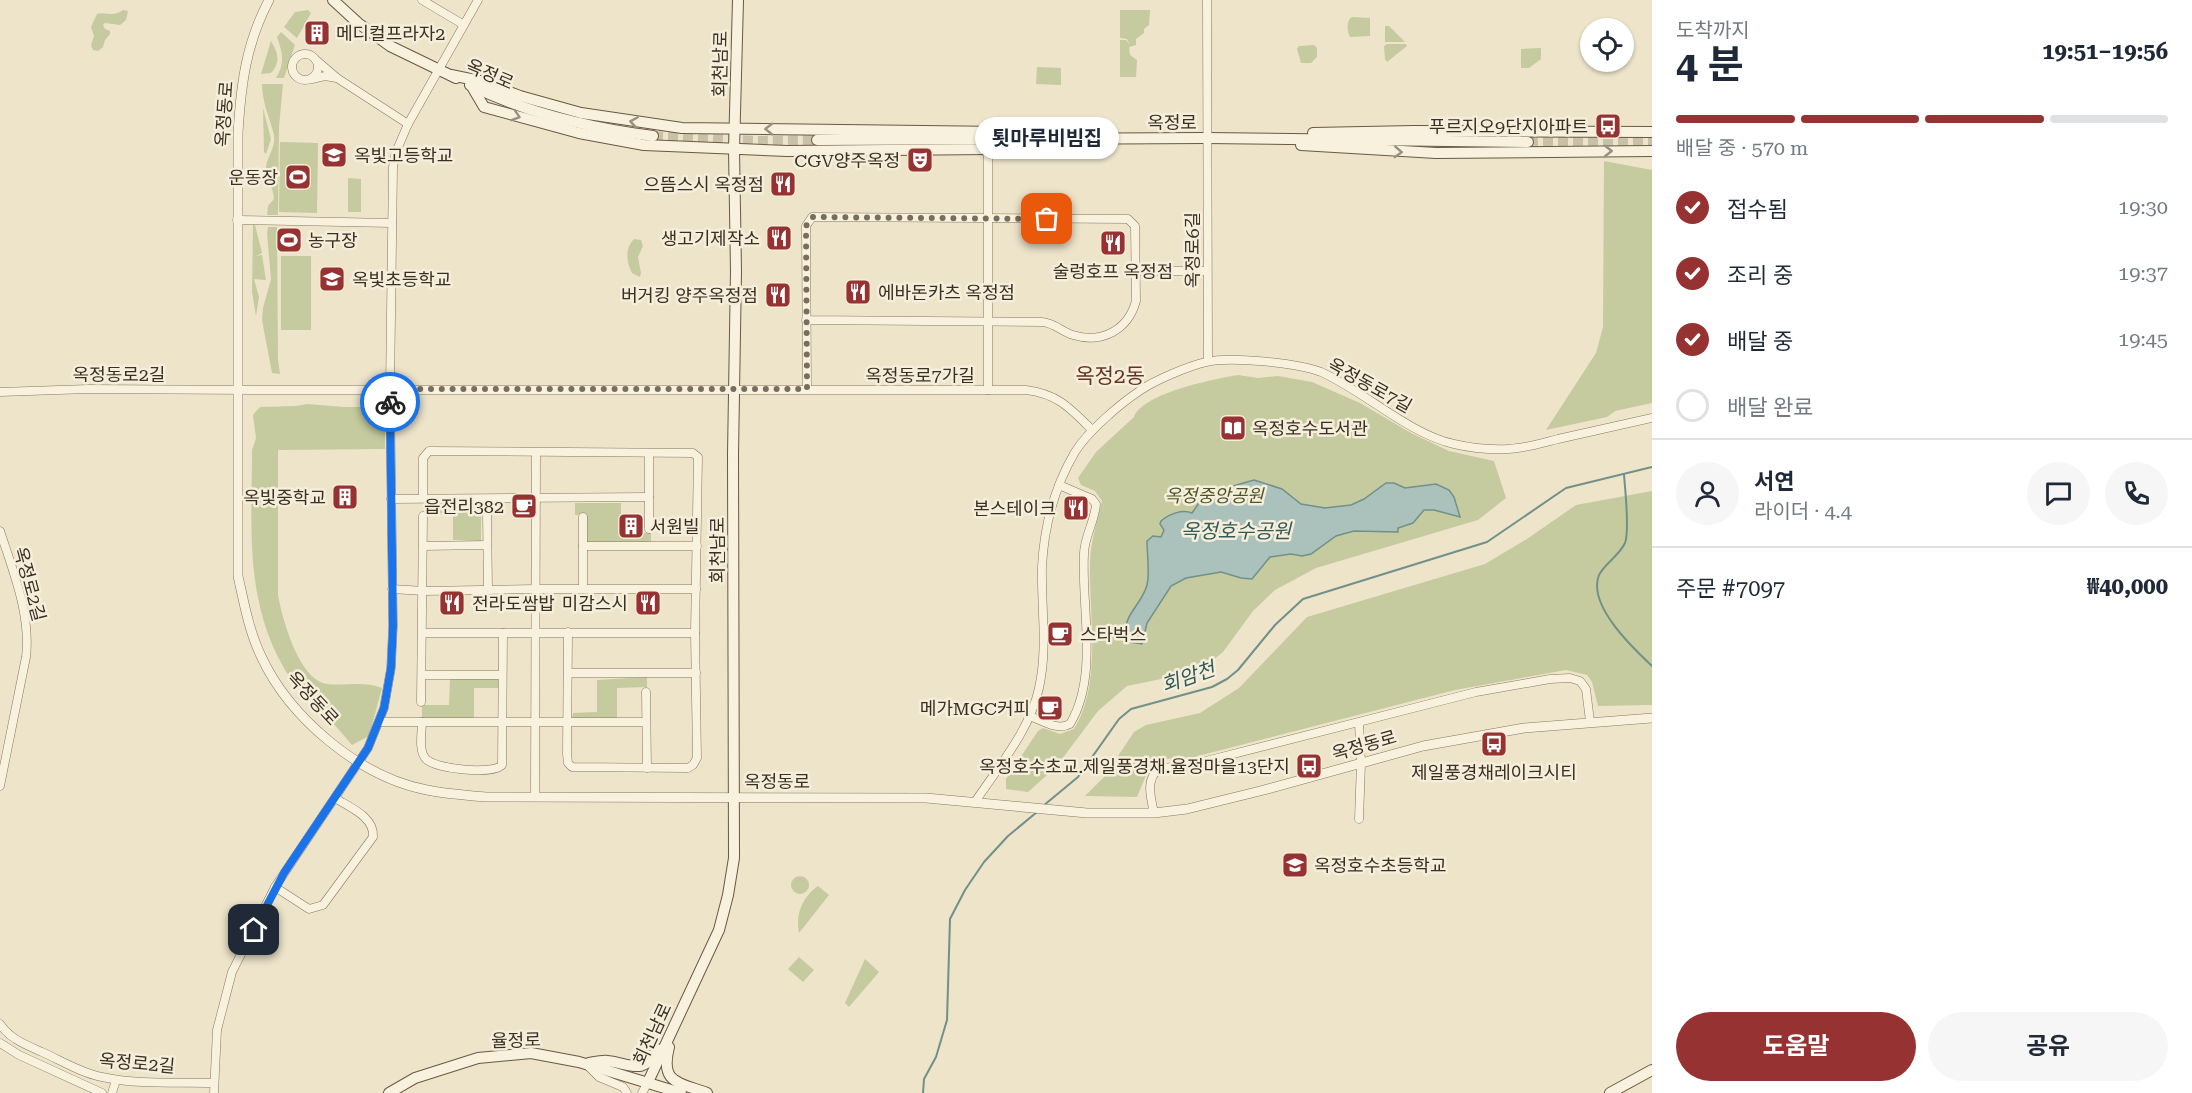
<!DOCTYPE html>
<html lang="ko">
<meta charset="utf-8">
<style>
:root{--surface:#fff;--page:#f6f6f7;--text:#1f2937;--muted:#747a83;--line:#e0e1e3;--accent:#963332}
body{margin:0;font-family:"Roboto Serif","Noto Sans KR",serif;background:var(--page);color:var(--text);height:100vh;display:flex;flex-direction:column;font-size:22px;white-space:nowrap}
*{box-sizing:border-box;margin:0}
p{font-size:20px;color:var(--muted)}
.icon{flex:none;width:33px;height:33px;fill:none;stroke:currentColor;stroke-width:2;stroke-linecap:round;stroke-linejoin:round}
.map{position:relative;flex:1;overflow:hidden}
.side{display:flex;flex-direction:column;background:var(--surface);width:540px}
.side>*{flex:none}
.buttons{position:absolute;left:1580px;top:18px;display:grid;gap:12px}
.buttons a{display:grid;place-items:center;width:54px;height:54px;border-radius:50%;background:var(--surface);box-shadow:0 2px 4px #0004;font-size:30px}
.pin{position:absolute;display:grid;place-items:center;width:51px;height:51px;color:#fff;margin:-26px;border-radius:12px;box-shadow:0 3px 9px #0006}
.courier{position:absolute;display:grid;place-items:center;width:60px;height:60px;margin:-30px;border:4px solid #1a73e8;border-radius:50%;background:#fff;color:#222;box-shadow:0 2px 8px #0007}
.bubble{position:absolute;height:42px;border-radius:21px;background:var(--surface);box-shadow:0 2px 4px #0004;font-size:20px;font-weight:700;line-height:42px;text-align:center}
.headline em{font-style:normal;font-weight:700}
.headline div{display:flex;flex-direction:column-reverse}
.headline{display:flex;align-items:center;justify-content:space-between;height:102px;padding:0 24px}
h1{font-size:39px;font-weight:700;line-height:45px}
.bar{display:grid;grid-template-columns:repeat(4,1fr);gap:9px 6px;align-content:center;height:72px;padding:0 24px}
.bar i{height:8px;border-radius:4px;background:var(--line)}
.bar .on{background:var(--accent)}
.bar p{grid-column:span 4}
.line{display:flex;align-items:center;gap:15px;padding:0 24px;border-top:2px solid var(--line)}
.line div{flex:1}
.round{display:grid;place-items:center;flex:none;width:63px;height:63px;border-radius:32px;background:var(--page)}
ol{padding:0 24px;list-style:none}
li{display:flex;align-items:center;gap:18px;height:66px}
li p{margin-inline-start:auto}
li .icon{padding:6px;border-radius:50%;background:var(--accent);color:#fff;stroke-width:4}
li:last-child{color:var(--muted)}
li i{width:33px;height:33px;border:3px solid var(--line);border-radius:50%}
.button{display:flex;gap:12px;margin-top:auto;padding:12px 24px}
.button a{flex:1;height:69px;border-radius:36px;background:var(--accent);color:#fff;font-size:24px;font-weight:700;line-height:69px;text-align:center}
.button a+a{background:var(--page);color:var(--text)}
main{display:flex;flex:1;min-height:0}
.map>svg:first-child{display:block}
</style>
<main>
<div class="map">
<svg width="1652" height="1093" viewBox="0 0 1652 1093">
<rect width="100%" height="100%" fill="#ede4ca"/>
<!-- green -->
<g fill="#c5cb9e">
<path d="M123,10L128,11L126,20L120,25L105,23L103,25L105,29L110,31V34L105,40L103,47L98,51L93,50L91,45L94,36L91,27L97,14C106,11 112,18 123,10Z"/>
<path d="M308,10L311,13L297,38L284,27L295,12Z"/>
<path d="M1120,10H1150L1149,25L1144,29V33L1136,39V45L1129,47L1130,55L1137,60L1136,77H1120V40H1126L1130,45L1127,39L1120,38Z"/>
<path d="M1352,17L1370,18V36L1350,37C1347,32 1346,20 1352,17Z"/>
<path d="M1385,26H1389L1405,42H1385Z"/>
<path d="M281,32L295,45L284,78H276C285,63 283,54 277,37Z"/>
<path d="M271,41C278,53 281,62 271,73L261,74Z"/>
<path d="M1387,44H1406L1407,46L1387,62L1385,59L1384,46Z"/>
<path d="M1314,45L1317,48V57L1311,63H1301L1297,49L1299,46Z"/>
<path d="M1541,48V59L1529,68H1521V49Z"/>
<path d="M1037,67L1061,68V85L1036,84Z"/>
<path d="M262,84H283L279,127L278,215H267L268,206L274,199C274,187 265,180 266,167C267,156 276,148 274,135C270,118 262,103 262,84Z"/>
<path d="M263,108L271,139L266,154L264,152Z"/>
<path d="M280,142L318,143L317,213L279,212Z"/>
<path d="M1604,161L1652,170V403L1615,411L1607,417L1546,430L1596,353L1603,327Z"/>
<path d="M348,178L361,179V212H348Z"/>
<path d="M253,225H255L262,253L256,256L262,255L266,280L254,279L259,297L256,316L252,292Z"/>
<path d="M268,227H277L278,360L280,374L272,373L262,320L263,308L271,279L267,234Z"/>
<path d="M282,230H296V252H281Z"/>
<path d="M634,239L641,240L643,246L638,257L641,273L640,277L632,273C626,262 625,248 634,239Z"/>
<rect x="281" y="256" width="30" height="74"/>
<path d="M1238,375L1258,378L1278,376L1312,382L1360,403L1411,433L1449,451L1494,461L1506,498L1478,520L1316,568L1275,590L1253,611L1223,652L1200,671L1127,686L1098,711L1056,767L1028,792L1006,789V779L1038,731L1043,728L1060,734L1074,729C1102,685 1089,615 1090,565C1090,543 1097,523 1102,501L1095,491L1081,485L1078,478L1096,452L1134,417C1143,393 1214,379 1238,375Z"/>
<path d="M307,404L344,407H378L385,415V449L278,450V595C282,618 299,680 327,684C346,686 364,681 382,688L369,736L352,745C338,729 324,712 310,697C301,687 292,681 285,670C244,600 252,527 252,450L256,438L253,415L260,407L296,406Z"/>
<path d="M1652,491V705L1598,706L1592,682L1587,675L1566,670L1455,690L1194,757L1166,759L1149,768L1137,797L1085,796L1104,777L1134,732L1146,725L1200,713L1239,688L1307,617L1485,564L1527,539L1576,505Z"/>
<path d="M426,502L481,504V541L453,540V513L427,514Z"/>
<path d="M575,503H621V533H651V542H587V515H575Z"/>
<path d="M647,677V687L617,688V719H572L573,713L597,712V680Z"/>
<path d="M450,678H500V688H474V720L422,718V705H449Z"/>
<circle cx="800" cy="885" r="9"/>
<path d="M818,886L829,895L799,933C795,913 803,897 818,886Z"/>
<path d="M799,957L814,970L803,982L788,969Z"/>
<path d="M865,959L879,972L849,1007L845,1003Z"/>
</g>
<!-- water -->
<path fill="#abc2bc" stroke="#719089" stroke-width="1.5" d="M1254,480L1282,489L1301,504L1325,508L1351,505L1364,499L1386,483H1394L1405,488L1436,484L1449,490L1454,497L1460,517L1434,510H1424L1413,523L1398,528V532L1354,531L1336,536L1311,554L1302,556L1291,554L1270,557L1252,579L1241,578L1221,572L1186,578L1171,586L1147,623L1142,644L1130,642C1116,619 1142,606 1147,585C1150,572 1147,555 1147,541L1153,536L1161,537L1164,530L1160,524L1161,521C1169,514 1182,509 1192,513L1203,497L1207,498L1226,488Z"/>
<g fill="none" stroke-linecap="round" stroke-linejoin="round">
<!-- stream -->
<g stroke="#719089" stroke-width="2">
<path d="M1624,474C1625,490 1630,530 1625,543C1619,556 1605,563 1599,575C1587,605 1633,648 1652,666"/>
<path d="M1043,806L1078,777L1119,719L1131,709L1212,687L1227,679L1238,670L1275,625L1303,599L1487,542L1566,488L1652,467"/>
<path d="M923,1093L924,1079L936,1057L947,1020L950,919L965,890L984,862L1008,836L1037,812"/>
</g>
<!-- secondary-tunnel -->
<g stroke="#c9c0a8" stroke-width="10" stroke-dasharray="10 5" stroke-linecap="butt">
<path d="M653,136L757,141L817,140"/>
<path d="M1528,142L1652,141"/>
</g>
<defs>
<g id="minor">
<path d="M422,0L464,25"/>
<path d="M1207,0L1208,361"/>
<circle cx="305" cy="67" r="13"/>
<path d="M337,78L408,124"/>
<path d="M312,79L325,76L337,78L316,60"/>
<path d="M237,220L392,223"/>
<path d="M1136,271H1207"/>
<path d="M806,320L1042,322C1055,323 1062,332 1073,335C1102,344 1128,330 1136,301L1135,226L1128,219L812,217L806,226L807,389"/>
<path d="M988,390V149"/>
<path d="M0,392L88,389L253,390H1026C1058,394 1070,408 1092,430"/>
<path d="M423,497V458L429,451L693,453L698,457L695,633L697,758L693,765L688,768L572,767L568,763L567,754L568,632"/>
<path d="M391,499L649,497"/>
<path d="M487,514L488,590"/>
<path d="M583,517V589"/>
<path d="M649,529V453"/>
<path d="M0,531C13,571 31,615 26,657L0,786"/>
<path d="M423,546L487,545"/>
<path d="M583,546H697"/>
<path d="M392,589L424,591L535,589H696"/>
<path d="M423,633H695"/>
<path d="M568,673H696"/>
<path d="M422,675H502"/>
<path d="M646,692L647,768"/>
<path d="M421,702L423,516"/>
<path d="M1030,716C1043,721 1057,731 1070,724C1099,676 1081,606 1084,554C1084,537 1095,521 1096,504L1092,499L1059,485"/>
<path d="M380,722H646"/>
<path d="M422,722C422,732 418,751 426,759C435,769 492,775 502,765L503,633"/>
<path d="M1359,723L1361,763L1359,819"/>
<path d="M535,797L536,453"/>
<path d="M975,802C999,766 1030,730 1039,688C1048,648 1041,607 1042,567C1044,527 1055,486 1075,452C1088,431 1121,403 1141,390C1155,380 1189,366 1206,362C1230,356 1298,363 1321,372C1364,391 1409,434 1454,444C1471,448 1491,450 1509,449C1526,448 1542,443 1558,439C1590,432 1621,425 1652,418"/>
<path d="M1154,813C1151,798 1145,779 1159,769L1198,763L1476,692L1550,679L1570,678L1580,681L1586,689L1590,721"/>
<path d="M275,887L309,909L323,905L373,837C375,817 349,807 335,798"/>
<path d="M0,1024C10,1039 26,1045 42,1052C62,1061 81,1073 102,1077C138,1085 177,1082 214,1083"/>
<path d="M0,1043L19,1055L102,1093"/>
<path d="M589,1067L599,1077L623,1087L627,1093"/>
<path d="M112,1093L116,1080"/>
<path d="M214,1093L217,1030L232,972L275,887L368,748L384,708L391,668L393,626L390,389L393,167L396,152L408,124L478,0"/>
<path d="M642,1093L648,1082"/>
</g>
<path id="tertiary" d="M269,0C246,44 241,84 238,133V576C244,603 249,631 261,656C289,717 359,777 427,790C446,794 466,795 486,797L926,798L1087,813H1154L1187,809L1264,790L1423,746L1524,728L1652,718"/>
<g id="secondary">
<path d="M333,0L358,23L390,46L456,78"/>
<path d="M451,75L480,81L520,96L581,113L682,128L1003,132L1019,135"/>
<path d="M470,85C526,113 591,128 653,136"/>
<path d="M471,85L484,107L579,133L644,145L787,151L988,149L1019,144"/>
<path d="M1313,133L1414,131L1652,132"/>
<path d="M817,140L1206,138L1528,142"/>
<path d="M1301,145L1436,153L1652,151"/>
<path d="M669,1047C660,1083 677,1082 707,1093"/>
<path d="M589,1063C595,1062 602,1060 608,1061C631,1064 644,1076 657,1049"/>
<path d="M648,1082L719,930L728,895L734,858L733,454L736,271L734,150L738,0"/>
<path d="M389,1093L415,1078L478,1058L531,1053L579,1062L681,1093"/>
<path d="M1610,1093L1652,1070"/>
</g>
</defs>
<!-- minor casing -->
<use href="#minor" stroke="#89775f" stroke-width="9"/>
<!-- tertiary casing -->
<use href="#tertiary" stroke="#89775f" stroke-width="10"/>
<!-- secondary casing -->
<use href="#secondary" stroke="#6b5842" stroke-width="12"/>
<!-- minor -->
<use href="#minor" stroke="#f8f1de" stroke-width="8"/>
<!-- tertiary -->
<use href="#tertiary" stroke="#f8f1de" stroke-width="9"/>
<!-- secondary -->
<use href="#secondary" stroke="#f8f1de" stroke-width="10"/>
</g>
<!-- one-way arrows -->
<defs><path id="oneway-chevron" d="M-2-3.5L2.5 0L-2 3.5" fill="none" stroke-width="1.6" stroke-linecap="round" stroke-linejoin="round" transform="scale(1.5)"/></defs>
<g stroke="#9a9080">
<use href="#oneway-chevron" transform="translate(516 116) rotate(17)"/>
<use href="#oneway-chevron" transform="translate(634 122) rotate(-171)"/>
<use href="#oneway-chevron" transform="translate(769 129) rotate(-179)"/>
<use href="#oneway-chevron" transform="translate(1608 151)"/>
<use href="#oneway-chevron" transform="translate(1398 152) rotate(3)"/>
</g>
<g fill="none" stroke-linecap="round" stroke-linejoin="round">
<!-- done -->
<path stroke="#796e5d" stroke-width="6" stroke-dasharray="0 10.8" d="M390,402V389H807L806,226L812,217L1047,219"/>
<!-- route -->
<path stroke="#1a73e8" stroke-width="8" d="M254,930L284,873L368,748L384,708L391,668L393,626L390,402"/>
</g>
<!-- icons -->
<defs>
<symbol id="building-square" viewBox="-11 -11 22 22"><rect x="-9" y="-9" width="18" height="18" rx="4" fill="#963332" stroke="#f5eeda"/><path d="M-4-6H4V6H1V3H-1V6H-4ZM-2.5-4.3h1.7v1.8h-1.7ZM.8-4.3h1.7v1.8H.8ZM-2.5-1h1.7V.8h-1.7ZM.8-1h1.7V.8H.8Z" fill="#fff"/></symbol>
<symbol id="bus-square" viewBox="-11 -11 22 22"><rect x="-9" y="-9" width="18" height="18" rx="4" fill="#963332" stroke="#f5eeda"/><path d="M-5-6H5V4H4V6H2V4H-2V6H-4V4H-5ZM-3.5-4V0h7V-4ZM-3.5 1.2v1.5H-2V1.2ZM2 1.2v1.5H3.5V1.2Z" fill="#fff"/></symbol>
<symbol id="school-square" viewBox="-11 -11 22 22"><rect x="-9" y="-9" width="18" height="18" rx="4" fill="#963332" stroke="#f5eeda"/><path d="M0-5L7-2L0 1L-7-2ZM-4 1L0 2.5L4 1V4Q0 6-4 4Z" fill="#fff"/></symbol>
<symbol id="theatre-square" viewBox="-11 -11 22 22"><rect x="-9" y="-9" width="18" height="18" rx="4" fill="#963332" stroke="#f5eeda"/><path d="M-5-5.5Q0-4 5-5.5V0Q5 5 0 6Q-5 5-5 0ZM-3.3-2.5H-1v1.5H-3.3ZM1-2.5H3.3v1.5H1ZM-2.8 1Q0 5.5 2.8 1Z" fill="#fff"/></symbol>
<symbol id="stadium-square" viewBox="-11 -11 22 22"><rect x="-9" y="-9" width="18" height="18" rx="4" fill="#963332" stroke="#f5eeda"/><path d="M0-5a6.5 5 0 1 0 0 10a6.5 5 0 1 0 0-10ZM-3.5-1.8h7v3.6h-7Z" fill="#fff"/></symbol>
<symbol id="restaurant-square" viewBox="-11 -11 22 22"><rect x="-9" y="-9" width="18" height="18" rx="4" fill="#963332" stroke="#f5eeda"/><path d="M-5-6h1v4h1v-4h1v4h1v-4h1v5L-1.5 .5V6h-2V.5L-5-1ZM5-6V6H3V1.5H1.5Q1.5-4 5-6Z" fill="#fff"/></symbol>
<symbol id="library-square" viewBox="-11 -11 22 22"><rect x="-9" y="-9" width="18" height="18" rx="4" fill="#963332" stroke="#f5eeda"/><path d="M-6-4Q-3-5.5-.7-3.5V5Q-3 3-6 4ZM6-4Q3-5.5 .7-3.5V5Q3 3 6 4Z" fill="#fff"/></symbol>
<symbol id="cafe-square" viewBox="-11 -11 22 22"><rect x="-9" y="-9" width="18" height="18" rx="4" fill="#963332" stroke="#f5eeda"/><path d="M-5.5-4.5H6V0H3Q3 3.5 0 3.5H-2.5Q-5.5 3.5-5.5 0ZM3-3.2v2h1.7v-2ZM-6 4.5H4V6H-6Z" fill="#fff"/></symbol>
</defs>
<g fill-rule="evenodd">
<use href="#building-square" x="302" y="18" width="30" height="30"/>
<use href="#bus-square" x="1593" y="111" width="30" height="30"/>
<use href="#school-square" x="319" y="140" width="30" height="30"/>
<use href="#theatre-square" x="905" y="145" width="30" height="30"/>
<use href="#stadium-square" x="283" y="162" width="30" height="30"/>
<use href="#restaurant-square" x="768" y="169" width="30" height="30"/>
<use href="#restaurant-square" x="764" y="223" width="30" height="30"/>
<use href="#stadium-square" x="274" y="225" width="30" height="30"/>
<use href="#restaurant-square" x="1098" y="228" width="30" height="30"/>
<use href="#school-square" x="317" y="264" width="30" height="30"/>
<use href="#restaurant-square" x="843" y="277" width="30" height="30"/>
<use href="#restaurant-square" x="763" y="280" width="30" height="30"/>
<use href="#library-square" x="1218" y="413" width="30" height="30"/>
<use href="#building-square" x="330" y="482" width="30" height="30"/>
<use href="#cafe-square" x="509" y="491" width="30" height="30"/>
<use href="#restaurant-square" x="1061" y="493" width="30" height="30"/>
<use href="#building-square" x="616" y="511" width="30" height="30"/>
<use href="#restaurant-square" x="437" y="588" width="30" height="30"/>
<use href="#restaurant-square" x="633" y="588" width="30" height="30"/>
<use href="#cafe-square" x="1045" y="619" width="30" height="30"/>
<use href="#cafe-square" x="1035" y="693" width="30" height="30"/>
<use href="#bus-square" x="1479" y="729" width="30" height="30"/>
<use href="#bus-square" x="1294" y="751" width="30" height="30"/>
<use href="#school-square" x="1280" y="850" width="30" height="30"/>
</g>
<g text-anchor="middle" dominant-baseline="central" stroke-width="5" stroke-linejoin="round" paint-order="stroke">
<!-- poi labels -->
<g font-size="18" fill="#3b2e22" stroke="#f5eeda" text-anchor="end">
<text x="336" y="33" text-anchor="start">메디컬프라자2</text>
<text x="1588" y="126">푸르지오9단지아파트</text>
<text x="354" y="155" text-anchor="start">옥빛고등학교</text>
<text x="900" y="160">CGV양주옥정</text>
<text x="278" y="177">운동장</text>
<text x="764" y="184">으뜸스시 옥정점</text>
<text x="760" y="238">생고기제작소</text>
<text x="308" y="240" text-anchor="start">농구장</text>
<text x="1113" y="271" text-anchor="middle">술렁호프 옥정점</text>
<text x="352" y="279" text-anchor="start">옥빛초등학교</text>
<text x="878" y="292" text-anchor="start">에바돈카츠 옥정점</text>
<text x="758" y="295">버거킹 양주옥정점</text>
<text x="1252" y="428" text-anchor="start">옥정호수도서관</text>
<text x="326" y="497">옥빛중학교</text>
<text x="504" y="506">읍전리382</text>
<text x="1056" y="508">본스테이크</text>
<text x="650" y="526" text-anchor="start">서원빌</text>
<text x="472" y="603" text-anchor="start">전라도쌈밥</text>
<text x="628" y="603">미감스시</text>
<text x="1080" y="634" text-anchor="start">스타벅스</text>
<text x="1030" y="708">메가MGC커피</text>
<text x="1290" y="766">옥정호수초교.제일풍경채.율정마을13단지</text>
<text x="1494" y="772" text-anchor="middle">제일풍경채레이크시티</text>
<text x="1314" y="865" text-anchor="start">옥정호수초등학교</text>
</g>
<!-- street labels -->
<g font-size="18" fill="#3b2e22" stroke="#f5eeda">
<text transform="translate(720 64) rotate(-89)">회천남로</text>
<text transform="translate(490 74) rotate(23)">옥정로</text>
<text transform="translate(224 114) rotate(-86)">옥정동로</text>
<text x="1172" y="122">옥정로</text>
<text transform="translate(1192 250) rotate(-90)">옥정로6길</text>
<text x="119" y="374">옥정동로2길</text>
<text x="920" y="375">옥정동로7가길</text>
<text transform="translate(1370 385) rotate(29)">옥정동로7길</text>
<text transform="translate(717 550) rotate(-90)">회천남로</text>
<text transform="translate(30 584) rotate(75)">옥정로2길</text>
<text transform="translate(313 698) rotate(47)">옥정동로</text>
<text transform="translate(1364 745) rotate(-16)">옥정동로</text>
<text x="777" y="781">옥정동로</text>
<text transform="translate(652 1034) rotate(-65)">회천남로</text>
<text transform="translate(516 1040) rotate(-1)">율정로</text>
<text transform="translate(137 1063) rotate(5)">옥정로2길</text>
</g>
<!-- park labels -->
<g font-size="18" font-style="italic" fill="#4a5629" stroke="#f5eeda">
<text x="1214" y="495">옥정중앙공원</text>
</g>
<!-- water labels -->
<g font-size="20" font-style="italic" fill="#325a58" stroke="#f5eeda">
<text x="1236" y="531">옥정호수공원</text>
<text transform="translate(1188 677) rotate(-19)">회암천</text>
</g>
<!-- quarter labels -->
<g font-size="21" fill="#653323" stroke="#f5eeda">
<text x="1110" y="376">옥정2동</text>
</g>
</g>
</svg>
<div class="buttons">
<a><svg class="icon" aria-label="locate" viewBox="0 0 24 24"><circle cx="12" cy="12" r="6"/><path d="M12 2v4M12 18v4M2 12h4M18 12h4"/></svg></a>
</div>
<div class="pin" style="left:1047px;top:219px;background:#ea580c"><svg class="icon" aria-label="bag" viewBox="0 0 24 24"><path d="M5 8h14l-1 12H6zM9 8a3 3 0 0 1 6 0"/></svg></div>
<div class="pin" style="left:254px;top:930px;background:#1f2937"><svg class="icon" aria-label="home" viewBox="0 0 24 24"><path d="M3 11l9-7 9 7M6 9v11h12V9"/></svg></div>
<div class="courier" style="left:390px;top:402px"><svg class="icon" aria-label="bike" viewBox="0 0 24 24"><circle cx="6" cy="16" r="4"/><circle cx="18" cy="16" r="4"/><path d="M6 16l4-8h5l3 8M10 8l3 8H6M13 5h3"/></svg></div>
<div class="bubble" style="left:975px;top:117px;width:144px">툇마루비빔집</div>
</div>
<section class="side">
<div class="headline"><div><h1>4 분</h1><p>도착까지</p></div><em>19:51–19:56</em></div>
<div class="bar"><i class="on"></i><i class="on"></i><i class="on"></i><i></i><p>배달 중 · 570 m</p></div>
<ol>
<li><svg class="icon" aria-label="check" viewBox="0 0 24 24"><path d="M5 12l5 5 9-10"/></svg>접수됨<p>19:30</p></li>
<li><svg class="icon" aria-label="check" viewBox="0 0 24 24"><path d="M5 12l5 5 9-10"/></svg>조리 중<p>19:37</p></li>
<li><svg class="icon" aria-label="check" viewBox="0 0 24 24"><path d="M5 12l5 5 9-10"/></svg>배달 중<p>19:45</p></li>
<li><i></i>배달 완료</li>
</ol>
<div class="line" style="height:108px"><a class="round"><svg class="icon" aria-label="person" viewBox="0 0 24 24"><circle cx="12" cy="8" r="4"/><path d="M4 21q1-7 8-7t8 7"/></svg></a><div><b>서연</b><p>라이더 · 4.4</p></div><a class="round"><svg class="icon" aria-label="chat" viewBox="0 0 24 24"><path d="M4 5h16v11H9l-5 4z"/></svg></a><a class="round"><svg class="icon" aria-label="phone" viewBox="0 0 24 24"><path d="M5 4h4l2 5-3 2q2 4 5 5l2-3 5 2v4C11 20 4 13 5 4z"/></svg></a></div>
<div class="line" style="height:78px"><div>주문 #7097</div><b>₩40,000</b></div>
<div class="button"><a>도움말</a><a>공유</a></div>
</section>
</main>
